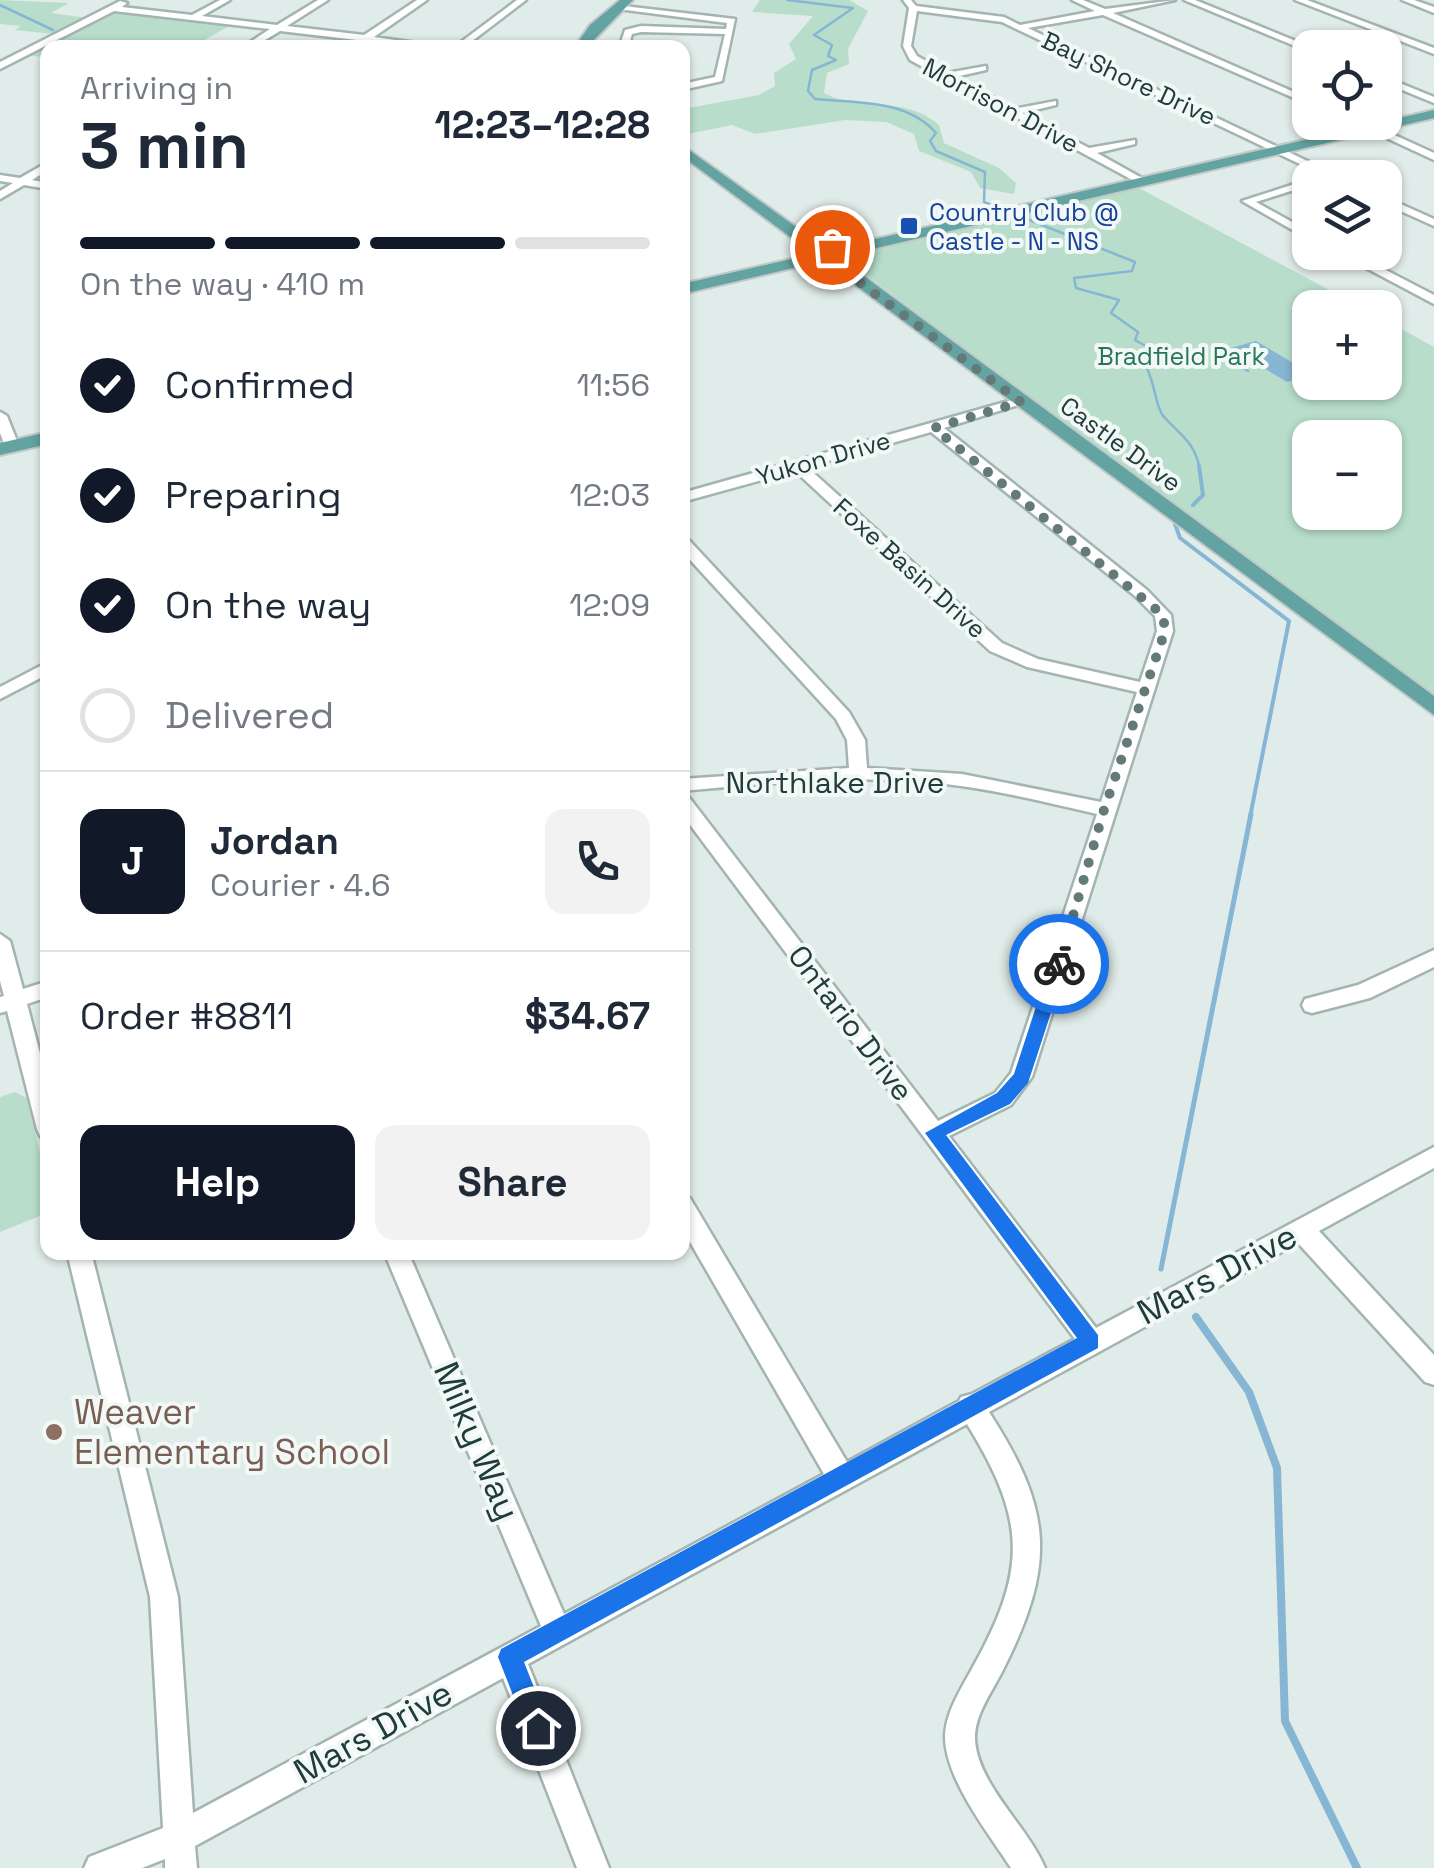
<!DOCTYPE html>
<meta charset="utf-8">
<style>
:root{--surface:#fff;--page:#f2f2f3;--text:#1f2937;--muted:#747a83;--line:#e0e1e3;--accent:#111827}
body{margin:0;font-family:"Space Grotesk",sans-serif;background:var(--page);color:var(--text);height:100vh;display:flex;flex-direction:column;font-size:38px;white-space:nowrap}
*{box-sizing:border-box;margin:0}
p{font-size:32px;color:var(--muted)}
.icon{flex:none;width:55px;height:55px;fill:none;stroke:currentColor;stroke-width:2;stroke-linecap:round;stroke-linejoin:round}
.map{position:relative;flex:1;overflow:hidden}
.side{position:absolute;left:40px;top:40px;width:650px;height:1220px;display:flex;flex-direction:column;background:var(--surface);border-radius:20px;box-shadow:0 2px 8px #0004}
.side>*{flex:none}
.controls{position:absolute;left:1292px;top:30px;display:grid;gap:20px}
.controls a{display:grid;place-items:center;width:110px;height:110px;border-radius:20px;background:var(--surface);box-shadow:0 2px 8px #0004;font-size:50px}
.pin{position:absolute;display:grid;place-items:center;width:85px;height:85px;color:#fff;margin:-42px;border:5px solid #fff;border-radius:50%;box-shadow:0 2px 10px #0007}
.courier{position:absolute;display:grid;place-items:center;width:100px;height:100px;margin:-50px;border:8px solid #1a73e8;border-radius:50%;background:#fff;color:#222;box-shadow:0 2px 12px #0007}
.headline em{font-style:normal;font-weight:600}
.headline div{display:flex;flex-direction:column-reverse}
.headline{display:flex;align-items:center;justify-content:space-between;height:170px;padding:0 40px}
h1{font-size:65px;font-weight:600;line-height:75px}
.bar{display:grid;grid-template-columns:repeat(4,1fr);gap:15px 10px;align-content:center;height:120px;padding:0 40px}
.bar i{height:12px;border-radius:8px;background:var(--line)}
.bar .current{background:var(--accent)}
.bar p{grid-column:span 4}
.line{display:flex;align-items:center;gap:25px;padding:0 40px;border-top:2px solid var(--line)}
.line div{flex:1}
.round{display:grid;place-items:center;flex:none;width:105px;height:105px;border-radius:20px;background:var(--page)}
ol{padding:0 40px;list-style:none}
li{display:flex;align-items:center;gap:30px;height:110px}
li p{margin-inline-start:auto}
li .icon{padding:10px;border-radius:50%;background:var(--accent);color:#fff;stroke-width:4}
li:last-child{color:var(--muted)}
li i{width:55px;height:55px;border:5px solid var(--line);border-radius:50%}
.primary-button{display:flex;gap:20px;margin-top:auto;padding:20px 40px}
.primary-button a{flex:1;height:115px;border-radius:20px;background:var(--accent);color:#fff;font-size:40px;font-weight:600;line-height:115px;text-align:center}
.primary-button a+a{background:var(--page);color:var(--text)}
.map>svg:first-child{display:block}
</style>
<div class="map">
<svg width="1434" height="1868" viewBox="0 0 1434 1868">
<rect width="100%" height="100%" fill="#e0ece9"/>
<!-- green -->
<g fill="#b8decb" fill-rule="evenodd">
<path d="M0,0L69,3L51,13L88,18L54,34L15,30L21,26L0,24Z"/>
<path d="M760,0H849L868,11L848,49L849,64L827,73L824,93C860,113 904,94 939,125L944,143L999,168L1016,183L1014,194L980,188L971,172L919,151L914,134L886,122L845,120L755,134L732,125L683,135V109L759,95L775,86L774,73L796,59L789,44L813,16L752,12Z"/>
<path d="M114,11L231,25L192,47L48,48L47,58L29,55Z"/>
<path d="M1137,187L1361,307L1310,308V382H1385V320L1434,347V700L844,258ZM1310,438H1385V512H1310Z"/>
<path d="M15,1092L27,1098L47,1182V1213L0,1232V1097Z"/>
</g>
<!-- water -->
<path fill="#86b6d3" d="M1256,341L1310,373V376L1287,382L1231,348Z"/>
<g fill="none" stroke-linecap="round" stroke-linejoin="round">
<!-- stream-far3 -->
<g stroke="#86b6d3" stroke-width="2.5">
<path d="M787,0L853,8L814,35L832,45L828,56L836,60L812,70L808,91L815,99C856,103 907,99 936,133L930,141L936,151L985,172L984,202L1135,262L1132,271L1074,278L1076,288L1119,300L1111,313L1138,332L1135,340L1162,355L1146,367C1155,381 1155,408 1165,418C1182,436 1194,442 1200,469"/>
<path d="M0,5L53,30"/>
<path d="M1225,354L1229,357"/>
<path d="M1226,356L1229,357L1225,358Z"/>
<path d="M1229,357L1240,360L1227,361H1232"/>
<path d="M1234,362L1248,371"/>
</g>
<!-- stream-far2 -->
<g stroke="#86b6d3" stroke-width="4">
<path d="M1193,505L1203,495L1199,466"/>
<path d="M1175,524L1180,538L1289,621L1250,817"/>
</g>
<!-- stream-far1 -->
<path stroke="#86b6d3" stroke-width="5" d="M1161,1269L1251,814"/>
<!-- stream -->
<path stroke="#86b6d3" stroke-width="8" d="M1196,1317L1249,1392L1277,1468L1285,1721L1357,1868"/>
<defs>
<g id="minor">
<path d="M220,0H230L202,16L277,25L318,0H328L287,26L364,35L417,0H427L374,37L452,48L367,41L361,44L357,40L280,31L252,48H241L270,29L114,11L0,69V62L120,1L127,3L122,7L192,15Z"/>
<path d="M517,0H526L463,48H453Z"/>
<path d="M903,0H911L916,6L1004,17L1020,25L1095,11L1072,0H1083L1105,9L1175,0L1113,13L1310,99V105L1103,15L1028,28L1343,178H1329L1002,22L917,11L911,46L917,56L947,73L986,66V70L955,77L1014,109L1056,101V105L1022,113L1089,148L1135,140V144L1097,153L1149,182L1140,184L910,60L903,46L909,8Z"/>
<path d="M1184,0H1195L1313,48L1307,51Z"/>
<path d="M1295,0H1307L1434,48V54Z"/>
<path d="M1402,0H1414L1434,7V13Z"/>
<path d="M615,5L735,19L722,81L682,90V84L715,77L725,34L641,32L632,34L628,48H619L625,30L641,26L726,29L727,23L618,9Z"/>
<path d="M1385,77L1434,97V103L1385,83Z"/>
<path d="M1352,122H1366L1434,153V160Z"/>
<path d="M48,162V170L32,180L48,183V189L24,185L0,199V191L13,183L0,181V175L20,178Z"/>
<path d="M1310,179V185L1256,202L1310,232V240L1242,201Z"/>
<path d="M1385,197L1434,219V226L1385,204Z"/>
<path d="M1336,252H1351L1434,295V304Z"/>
<path d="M1016,399L1028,402L944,428L1147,590L1171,615L1173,631L1032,1077L1011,1105L949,1136L1096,1328L1434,1147V1168L1319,1231L1434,1355V1385L1425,1382L1298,1243L989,1412C1053,1511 1056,1564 1003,1670C992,1692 974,1715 975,1740C978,1785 1028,1827 1045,1868H1011C989,1834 946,1780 945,1738C945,1713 961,1689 973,1667C1028,1568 1026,1520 967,1424L528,1664L609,1868H577L503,1678L195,1846L197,1868H165V1859L142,1868H84L89,1857L163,1828L150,1597L67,1252H91L178,1597L193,1813L541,1626L384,1252H408L564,1614L824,1474L682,1228V1195L690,1198L847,1462L959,1401L961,1397L972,1394L1075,1339L682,814V794L688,796L938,1121L995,1093L1011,1073L1097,814C1037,800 976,785 914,781C837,776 759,784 682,791V779L849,768L847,740L836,719L682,551V537L687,538L849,712L865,740L867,768L962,774L1101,802L1137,692L1027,667L990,651L795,471L682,502V493ZM931,432L1135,596L1155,616L1157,631L1140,682L1038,659L1002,643L807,467Z"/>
<path d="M0,412L7,416L19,446L17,449L5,446L0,433Z"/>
<path d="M48,662V674L0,699V687Z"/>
<path d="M0,934L10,941L23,989L48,981V997L27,1004L48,1084V1138L40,1136L37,1129L7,1011L0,1013V997L4,996L0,981Z"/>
<path d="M1434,950V967L1370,998L1312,1013L1305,1011L1302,1005L1305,999L1358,985Z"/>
</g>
<g id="major">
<path d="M620,0H633L586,48H574L590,25Z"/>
<path d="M1434,110V118L838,257L1434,696V715L823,261L682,294V284L813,254L682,156V145L828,250Z"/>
<path d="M48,432V444L0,455V443Z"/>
</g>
</defs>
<!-- minor casing -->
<use href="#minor" stroke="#a3b4b1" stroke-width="5"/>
<!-- major casing -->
<use href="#major" stroke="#c1c9c8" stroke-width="4"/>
<!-- minor -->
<use href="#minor" fill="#fff" fill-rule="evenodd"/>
<!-- major -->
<use href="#major" fill="#63a3a1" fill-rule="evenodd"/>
</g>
<!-- route -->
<path fill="#1a73e8" d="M1059,958L1067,964L1028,1083L1010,1104L946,1135L1098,1335V1348L524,1662L550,1728L546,1736L538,1740L529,1736L498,1657L501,1649L1077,1338L925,1133L997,1093L1014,1074L1050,964Z"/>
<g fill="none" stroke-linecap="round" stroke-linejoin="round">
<!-- done -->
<path stroke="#637a78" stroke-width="10" stroke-dasharray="0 18" d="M832,247L816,250L1021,402L934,428L1163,615L1165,631L1104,810L1059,964"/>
</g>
<!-- markers -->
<rect fill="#1a4fb4" stroke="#f1f8f6" stroke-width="4" x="899" y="216" width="20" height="20" rx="5"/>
<circle fill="#8d6e63" stroke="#f1f8f6" stroke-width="4" cx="54" cy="1432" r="10"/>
<g text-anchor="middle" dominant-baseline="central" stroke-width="8" stroke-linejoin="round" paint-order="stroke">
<!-- far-street labels -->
<g font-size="25" fill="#203d3b" stroke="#f1f8f6">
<text transform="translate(1129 78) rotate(25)">Bay Shore Drive</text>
<text transform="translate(1001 105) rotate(28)">Morrison Drive</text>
<text transform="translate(1121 444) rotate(36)">Castle Drive</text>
<text transform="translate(823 458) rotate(-16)">Yukon Drive</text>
<text transform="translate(910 568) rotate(42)">Foxe Basin Drive</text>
</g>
<!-- far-transit labels -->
<g font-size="25" fill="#164399" stroke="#f1f8f6" text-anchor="start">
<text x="929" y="212">Country Club @<tspan x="929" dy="29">Castle - N - NS</tspan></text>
</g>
<!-- far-park labels -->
<g font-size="25" fill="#297557" stroke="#f1f8f6">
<text x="1181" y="356">Bradfield Park</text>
</g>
<!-- street labels -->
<g font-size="30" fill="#203d3b" stroke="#f1f8f6">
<text x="835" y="782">Northlake Drive</text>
<text transform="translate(851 1023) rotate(53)">Ontario Drive</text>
</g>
<!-- near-street labels -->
<g font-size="35" fill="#203d3b" stroke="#f1f8f6">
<text transform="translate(1217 1274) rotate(-28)">Mars Drive</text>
<text transform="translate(477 1441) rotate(67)">Milky Way</text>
<text transform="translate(373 1732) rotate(-29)">Mars Drive</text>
</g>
<!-- near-education labels -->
<g font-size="35" fill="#785e54" stroke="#f1f8f6" text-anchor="start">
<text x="74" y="1412">Weaver<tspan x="74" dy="40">Elementary School</tspan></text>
</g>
</g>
</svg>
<div class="controls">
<a><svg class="icon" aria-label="locate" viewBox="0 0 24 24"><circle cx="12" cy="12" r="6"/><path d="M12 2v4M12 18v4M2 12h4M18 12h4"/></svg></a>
<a><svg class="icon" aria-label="layers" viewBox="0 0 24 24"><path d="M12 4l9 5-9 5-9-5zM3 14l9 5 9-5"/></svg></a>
<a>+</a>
<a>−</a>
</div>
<div class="pin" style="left:832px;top:247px;background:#ea580c"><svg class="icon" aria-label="bag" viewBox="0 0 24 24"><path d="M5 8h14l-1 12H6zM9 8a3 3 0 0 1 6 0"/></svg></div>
<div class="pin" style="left:538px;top:1728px;background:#1f2937"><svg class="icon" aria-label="home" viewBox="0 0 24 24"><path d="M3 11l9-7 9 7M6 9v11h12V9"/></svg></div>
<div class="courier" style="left:1059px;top:964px"><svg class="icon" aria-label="bike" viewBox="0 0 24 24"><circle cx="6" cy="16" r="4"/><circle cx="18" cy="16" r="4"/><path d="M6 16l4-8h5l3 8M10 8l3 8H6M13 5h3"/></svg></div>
<section class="side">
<div class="headline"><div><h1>3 min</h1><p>Arriving in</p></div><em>12:23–12:28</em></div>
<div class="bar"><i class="current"></i><i class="current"></i><i class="current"></i><i></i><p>On the way · 410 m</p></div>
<ol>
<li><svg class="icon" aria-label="check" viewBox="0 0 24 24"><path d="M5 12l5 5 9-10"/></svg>Confirmed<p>11:56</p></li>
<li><svg class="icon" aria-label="check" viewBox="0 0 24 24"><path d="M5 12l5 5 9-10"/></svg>Preparing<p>12:03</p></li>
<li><svg class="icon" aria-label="check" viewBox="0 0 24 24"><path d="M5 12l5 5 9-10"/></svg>On the way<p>12:09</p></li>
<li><i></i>Delivered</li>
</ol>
<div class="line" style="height:180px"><b class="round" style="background:var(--accent);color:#fff">J</b><div><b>Jordan</b><p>Courier · 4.6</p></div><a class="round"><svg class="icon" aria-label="phone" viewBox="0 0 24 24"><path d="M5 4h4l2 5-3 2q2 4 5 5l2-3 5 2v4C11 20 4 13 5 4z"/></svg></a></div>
<div class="line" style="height:130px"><div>Order #8811</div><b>$34.67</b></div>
<div class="primary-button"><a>Help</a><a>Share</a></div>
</section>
</div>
